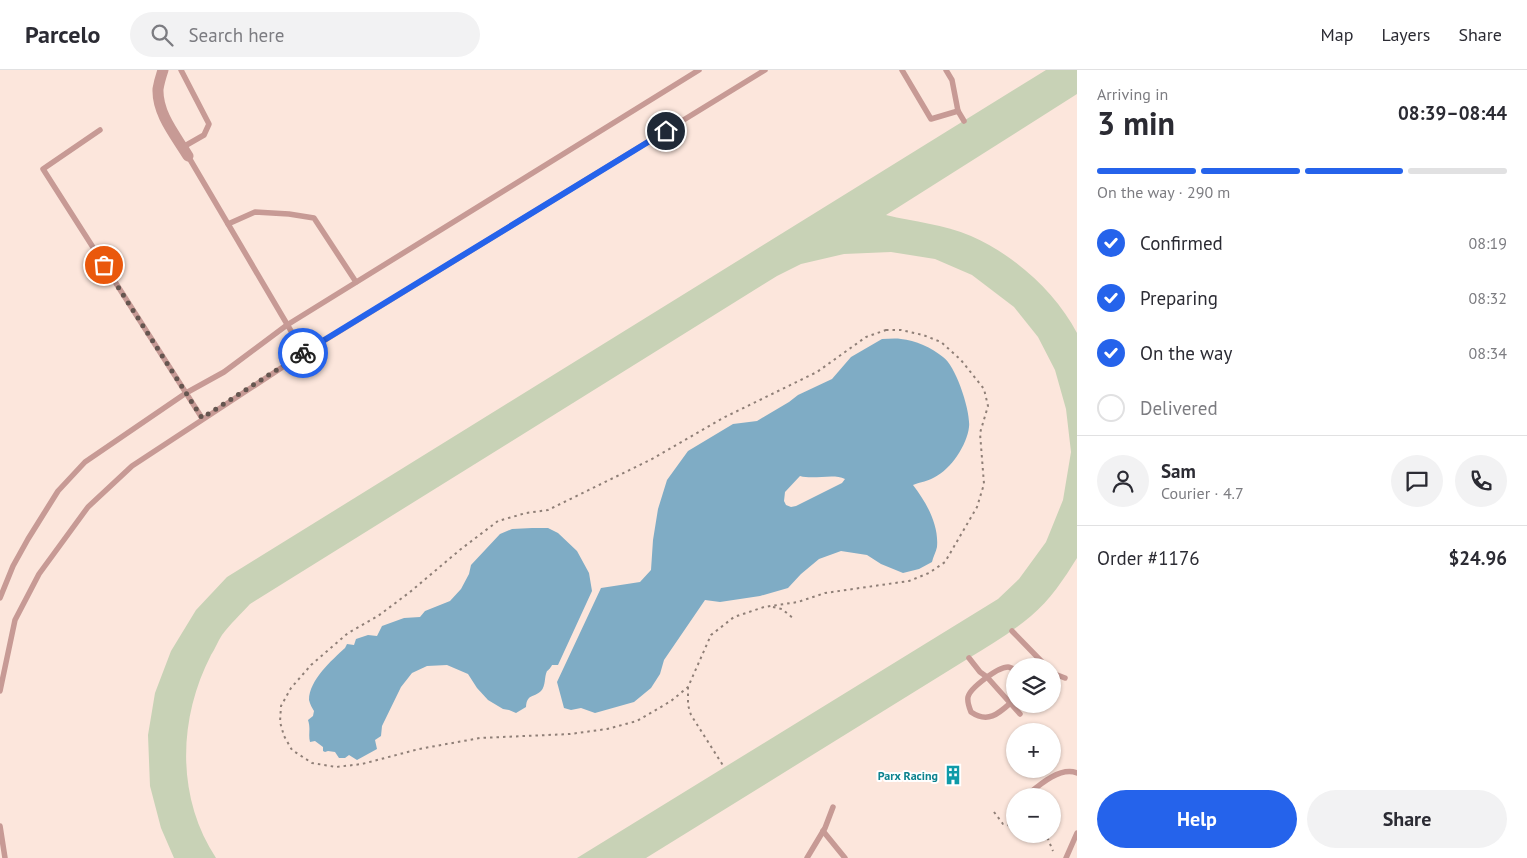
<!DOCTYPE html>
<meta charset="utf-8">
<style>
:root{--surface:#fff;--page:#f2f2f3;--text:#2b2b33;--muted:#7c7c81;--line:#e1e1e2;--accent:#2563eb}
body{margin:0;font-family:"PT Sans",sans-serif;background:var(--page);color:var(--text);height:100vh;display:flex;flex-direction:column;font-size:19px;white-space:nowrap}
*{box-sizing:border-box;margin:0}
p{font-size:16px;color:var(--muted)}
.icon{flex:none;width:28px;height:28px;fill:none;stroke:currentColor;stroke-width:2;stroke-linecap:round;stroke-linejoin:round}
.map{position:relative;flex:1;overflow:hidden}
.details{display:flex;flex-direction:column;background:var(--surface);width:450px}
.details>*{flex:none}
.tools{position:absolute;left:1006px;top:588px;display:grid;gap:10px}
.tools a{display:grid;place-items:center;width:55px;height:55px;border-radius:50%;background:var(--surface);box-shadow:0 1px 4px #0004;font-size:25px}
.pin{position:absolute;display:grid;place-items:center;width:42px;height:42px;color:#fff;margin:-21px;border:2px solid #fff;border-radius:50%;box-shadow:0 1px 5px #0007}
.courier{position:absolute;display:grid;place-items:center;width:50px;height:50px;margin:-25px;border:4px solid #2563eb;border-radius:50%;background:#fff;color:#222;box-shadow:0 1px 6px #0007}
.summary em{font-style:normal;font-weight:700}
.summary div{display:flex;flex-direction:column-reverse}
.summary{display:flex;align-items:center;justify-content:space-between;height:85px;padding:0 20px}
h1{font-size:32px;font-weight:700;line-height:38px}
.bar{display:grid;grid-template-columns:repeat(4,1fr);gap:8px 5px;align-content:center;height:60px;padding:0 20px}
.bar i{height:6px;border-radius:4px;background:var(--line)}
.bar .selected{background:var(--accent)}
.bar p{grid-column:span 4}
.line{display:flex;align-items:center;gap:12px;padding:0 20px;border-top:1px solid var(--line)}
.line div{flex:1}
.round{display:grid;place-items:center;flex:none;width:52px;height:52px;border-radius:26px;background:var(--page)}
ol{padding:0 20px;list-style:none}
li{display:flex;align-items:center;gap:15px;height:55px}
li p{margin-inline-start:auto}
li .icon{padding:5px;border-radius:50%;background:var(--accent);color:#fff;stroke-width:4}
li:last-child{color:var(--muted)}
li i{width:28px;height:28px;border:2px solid var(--line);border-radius:50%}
.cta{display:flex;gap:10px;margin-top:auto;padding:10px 20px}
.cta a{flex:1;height:58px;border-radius:30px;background:var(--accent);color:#fff;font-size:20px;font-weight:700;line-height:58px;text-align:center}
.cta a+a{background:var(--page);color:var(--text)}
header{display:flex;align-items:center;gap:30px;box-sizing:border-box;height:70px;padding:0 25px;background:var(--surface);border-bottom:1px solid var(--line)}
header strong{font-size:24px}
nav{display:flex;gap:28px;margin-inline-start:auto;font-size:18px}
.search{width:350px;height:45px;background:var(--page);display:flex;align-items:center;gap:12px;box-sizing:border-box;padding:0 18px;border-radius:28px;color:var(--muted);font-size:19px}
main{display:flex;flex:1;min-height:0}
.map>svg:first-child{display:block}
</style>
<header>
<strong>Parcelo</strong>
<div class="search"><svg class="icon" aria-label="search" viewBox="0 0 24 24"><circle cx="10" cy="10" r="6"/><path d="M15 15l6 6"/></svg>Search here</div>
<nav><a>Map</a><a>Layers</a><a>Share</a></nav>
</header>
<main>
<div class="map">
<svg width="1077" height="788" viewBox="0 0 1077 788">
<rect width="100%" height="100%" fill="#fce6dc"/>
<!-- green -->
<path fill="#c8d2b6" d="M1046,0H1077V24L886,145C914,152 944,154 971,166C1014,185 1055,221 1077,263V488C1064,509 1050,530 1031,546C1012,562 990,575 969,588L646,788H577L998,529L1019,509L1046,472L1063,430L1071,382L1066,339L1055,300L1038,267L1014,237L972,205L935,189L891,182L844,184L801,194L777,206L250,534C241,544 230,554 222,565C218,571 215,579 211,585C178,649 176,727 216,788H174L161,758L150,716L148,665L155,623L171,581L196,540L227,507Z"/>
<!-- water -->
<g fill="#7facc5" fill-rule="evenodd">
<path d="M882,269C888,269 895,268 901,269C915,270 932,278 943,287C956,296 971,342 969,357C967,375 951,399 935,407C929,411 920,412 913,415C926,432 939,454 937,477C936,482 933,487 932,492L919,499L903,503L881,494L867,485L841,481L819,489L801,504L788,518L760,526L720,532L705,530L664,590L660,604L651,618L634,632L595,643L581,638L571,640L564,638L557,612L601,518L640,512L651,500L653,470L658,439L667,410L688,381L733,354L757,351L789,332L798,325L832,309L851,287ZM800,406C815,410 833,403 845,409L842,413L796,436L791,437L786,435L784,431L785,422Z"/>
<path d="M532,458H548L558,463L577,481L589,503L592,521L558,595H552C552,596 548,601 547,601C544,607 546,616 541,621C533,628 527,624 526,637L516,643L509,640L503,639L488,630L477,618L468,604L447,595L427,596L412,603L401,617L382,656L381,666L375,670L377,679L357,690L349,685L345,688H339L335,682L328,681L325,682L323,681V677L315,671L310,672C308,664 311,659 308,650L313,646L314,641C312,638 310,634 309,630C309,610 332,590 345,578L347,574L354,575L356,569L368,565L377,566L382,556L404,548L420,547L425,541L450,531L461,519L469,504L471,495L500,464L512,459Z"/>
</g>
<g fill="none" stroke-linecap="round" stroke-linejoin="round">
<!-- path -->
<g stroke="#8f7f77" stroke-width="2" stroke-dasharray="2.5 4" stroke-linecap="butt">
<path d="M886,260H901L923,265L941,272L961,290L984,319L988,336L980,363L984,414L977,437L945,492L929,503L909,511L825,523L798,532L764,537L734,547L711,565L688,617L671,631L637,651L607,659L570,664L480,668L419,679L362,694L336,697L312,693L292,680L284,666L280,652L281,636L291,618L311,595L348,563L378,546L410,522L461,479L498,451L526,443L548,440L652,389L723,348L817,302L866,267Z"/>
<path d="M773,537L782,539L794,549"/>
<path d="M688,617V635L691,645L724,697"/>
<path d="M994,742L1003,754L1015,757"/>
<path d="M1042,764L1048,769L1053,781"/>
</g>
<!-- service -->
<g stroke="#c79a95" stroke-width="5.5">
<path d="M181,0L209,54L204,65L183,77"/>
<path d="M902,0L931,49L958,41L964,51"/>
<path d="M946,0L952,10L958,41"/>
<path d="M100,60L43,99L202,348"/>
<path d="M188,86L304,283"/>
<path d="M228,154L255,142L289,144L314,148L356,212"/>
<path d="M0,528L13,496L28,469L58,421L85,392L186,323L224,302L287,255L699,0"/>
<path d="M1012,561L1046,596"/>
<path d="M969,588L980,602L987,607L1020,644"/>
<path d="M1015,600C1014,599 1009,597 1008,597C998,597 970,618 968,627C967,632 969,637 971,642C990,655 1001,641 1015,629"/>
<path d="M1052,603L1065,608"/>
<path d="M0,621L15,550L39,504L88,437L132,396L304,283L765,0"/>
<path d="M1026,726C1038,716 1060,696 1077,703"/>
<path d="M0,756L5,788"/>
<path d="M823,761L845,788"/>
<path d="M807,788L825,758L833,737"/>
<path d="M1066,788L1077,763"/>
</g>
<!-- minor -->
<path stroke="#c79a95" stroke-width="11" d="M163,0C161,6 159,13 158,19C157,44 176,66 188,86"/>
</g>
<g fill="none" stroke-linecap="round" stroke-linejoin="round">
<!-- done -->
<path stroke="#655650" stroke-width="5" stroke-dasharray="0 9" d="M104,195L202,348L303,283"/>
<!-- route -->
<path stroke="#2563eb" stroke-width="6" d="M303,283L666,61"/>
</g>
<!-- icons -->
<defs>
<symbol id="building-bare" viewBox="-9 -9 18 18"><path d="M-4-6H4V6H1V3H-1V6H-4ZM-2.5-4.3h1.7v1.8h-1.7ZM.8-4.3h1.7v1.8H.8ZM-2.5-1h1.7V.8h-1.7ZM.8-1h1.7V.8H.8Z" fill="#0f9aa8" stroke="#fff" stroke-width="2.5" paint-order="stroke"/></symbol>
</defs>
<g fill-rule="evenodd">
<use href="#building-bare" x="939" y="691" width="28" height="28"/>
</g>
<g text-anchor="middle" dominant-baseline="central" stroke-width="4" stroke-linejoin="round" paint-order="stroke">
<!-- culture labels -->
<g font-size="12" font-weight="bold" fill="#0d838f" stroke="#fff" text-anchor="end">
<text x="938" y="705">Parx Racing</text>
</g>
</g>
</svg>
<div class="tools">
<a><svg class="icon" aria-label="layers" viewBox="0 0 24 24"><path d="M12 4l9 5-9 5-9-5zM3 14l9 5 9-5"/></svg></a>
<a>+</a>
<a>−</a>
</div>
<div class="pin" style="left:104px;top:195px;background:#ea580c"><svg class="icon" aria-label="bag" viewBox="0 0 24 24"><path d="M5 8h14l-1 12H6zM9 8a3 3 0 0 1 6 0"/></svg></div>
<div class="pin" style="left:666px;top:61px;background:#1f2937"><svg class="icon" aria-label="home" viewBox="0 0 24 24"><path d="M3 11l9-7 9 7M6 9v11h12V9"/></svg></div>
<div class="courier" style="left:303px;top:283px"><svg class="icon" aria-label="bike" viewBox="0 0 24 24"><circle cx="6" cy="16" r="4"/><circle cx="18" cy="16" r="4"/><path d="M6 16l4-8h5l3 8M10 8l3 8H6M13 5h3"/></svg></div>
</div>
<section class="details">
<div class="summary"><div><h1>3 min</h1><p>Arriving in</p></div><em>08:39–08:44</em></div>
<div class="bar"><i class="selected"></i><i class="selected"></i><i class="selected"></i><i></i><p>On the way · 290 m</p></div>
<ol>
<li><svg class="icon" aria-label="check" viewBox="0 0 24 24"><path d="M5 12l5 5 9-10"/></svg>Confirmed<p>08:19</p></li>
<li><svg class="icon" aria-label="check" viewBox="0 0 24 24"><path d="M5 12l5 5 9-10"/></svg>Preparing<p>08:32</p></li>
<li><svg class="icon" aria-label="check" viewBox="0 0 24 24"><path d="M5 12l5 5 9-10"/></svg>On the way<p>08:34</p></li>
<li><i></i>Delivered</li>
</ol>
<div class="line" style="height:90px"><a class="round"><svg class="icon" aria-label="person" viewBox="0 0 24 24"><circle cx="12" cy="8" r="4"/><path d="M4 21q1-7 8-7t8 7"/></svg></a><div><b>Sam</b><p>Courier · 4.7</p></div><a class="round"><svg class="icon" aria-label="chat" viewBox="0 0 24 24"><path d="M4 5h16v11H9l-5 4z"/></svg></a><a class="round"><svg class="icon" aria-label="phone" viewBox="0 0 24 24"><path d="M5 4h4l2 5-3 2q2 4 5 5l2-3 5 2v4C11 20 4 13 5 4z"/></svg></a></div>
<div class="line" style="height:65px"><div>Order #1176</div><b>$24.96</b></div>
<div class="cta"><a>Help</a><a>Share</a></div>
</section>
</main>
